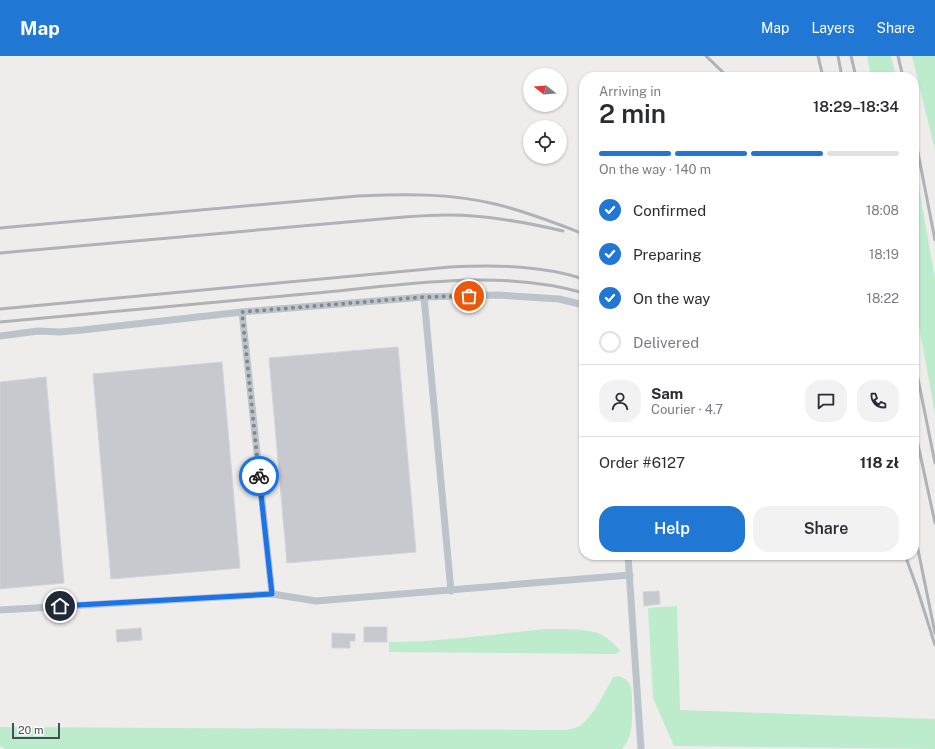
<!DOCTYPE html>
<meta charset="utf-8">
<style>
:root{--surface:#fff;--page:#f2f2f3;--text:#2b2b33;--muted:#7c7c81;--line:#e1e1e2;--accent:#2177d4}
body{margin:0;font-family:"Public Sans",sans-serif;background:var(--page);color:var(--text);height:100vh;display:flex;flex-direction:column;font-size:15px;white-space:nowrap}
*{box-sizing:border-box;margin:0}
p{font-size:13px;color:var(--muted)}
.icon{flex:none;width:22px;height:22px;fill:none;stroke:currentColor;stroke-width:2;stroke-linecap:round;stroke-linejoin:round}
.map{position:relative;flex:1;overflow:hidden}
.details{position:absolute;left:579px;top:16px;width:340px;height:488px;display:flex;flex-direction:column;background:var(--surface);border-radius:16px;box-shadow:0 1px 3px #0004}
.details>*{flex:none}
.needle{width:26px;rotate:287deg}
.fabs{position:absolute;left:523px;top:12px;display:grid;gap:8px}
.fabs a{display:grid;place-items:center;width:44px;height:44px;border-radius:50%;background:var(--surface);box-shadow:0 1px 3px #0004;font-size:20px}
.scale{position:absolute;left:12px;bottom:10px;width:48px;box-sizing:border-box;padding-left:4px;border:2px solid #465059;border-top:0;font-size:11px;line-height:14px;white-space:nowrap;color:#465059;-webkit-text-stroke:3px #fff;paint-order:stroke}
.pin{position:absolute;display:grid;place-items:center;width:34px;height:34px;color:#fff;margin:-17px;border:2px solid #fff;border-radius:50%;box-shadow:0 1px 4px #0007}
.courier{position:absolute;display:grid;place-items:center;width:40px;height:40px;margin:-20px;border:3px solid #1a73e8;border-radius:50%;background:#fff;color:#222;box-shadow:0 1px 5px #0007}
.summary em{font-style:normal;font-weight:600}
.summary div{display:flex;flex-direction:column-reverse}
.summary{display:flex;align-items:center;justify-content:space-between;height:68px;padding:0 20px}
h1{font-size:26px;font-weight:600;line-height:30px}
.bar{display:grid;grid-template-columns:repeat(4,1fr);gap:6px 4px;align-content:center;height:48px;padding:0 20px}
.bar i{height:5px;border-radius:3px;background:var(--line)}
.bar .selected{background:var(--accent)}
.bar p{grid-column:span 4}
.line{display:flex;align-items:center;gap:10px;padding:0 20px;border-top:1px solid var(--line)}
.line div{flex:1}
.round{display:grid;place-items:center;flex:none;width:42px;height:42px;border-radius:16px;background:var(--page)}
ol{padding:0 20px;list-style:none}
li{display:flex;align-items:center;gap:12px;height:44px}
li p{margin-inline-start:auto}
li .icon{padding:4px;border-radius:50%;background:var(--accent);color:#fff;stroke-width:4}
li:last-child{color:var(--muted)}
li i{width:22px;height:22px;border:2px solid var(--line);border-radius:50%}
.button{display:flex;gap:8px;margin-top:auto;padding:8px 20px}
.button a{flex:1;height:46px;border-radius:16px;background:var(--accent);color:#fff;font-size:16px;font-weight:600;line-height:46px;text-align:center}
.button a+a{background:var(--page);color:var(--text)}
header{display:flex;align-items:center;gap:24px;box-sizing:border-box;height:56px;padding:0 20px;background:var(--accent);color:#fff}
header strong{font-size:19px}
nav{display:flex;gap:22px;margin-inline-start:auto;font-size:14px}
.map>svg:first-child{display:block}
</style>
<header>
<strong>Map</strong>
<nav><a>Map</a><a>Layers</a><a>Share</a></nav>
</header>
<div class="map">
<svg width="935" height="693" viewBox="0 0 935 693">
<rect width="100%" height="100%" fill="#efecec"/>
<!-- green -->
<g fill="#bceccc">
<path d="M867,0H891L896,21H871Z"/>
<path d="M912,0H935V94Z"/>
<path d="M914,103L935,223V358L914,242Z"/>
<path d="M677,550L680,654L935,663V693L674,690L653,642L648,552Z"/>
<path d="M545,573C560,573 583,572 598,577C607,581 614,588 620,594L618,597L613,598L389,596V586C441,586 493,578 545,573Z"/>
<path d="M619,620C623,622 627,623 629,627C632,632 632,640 632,645C632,662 634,679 622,693H5L0,690V671H2L555,674C564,674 575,674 582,668C593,660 606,634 613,621Z"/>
</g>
<!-- building -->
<g fill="#c7c9cf" stroke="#d0d3d8">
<path d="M398,291L416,496L287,507L269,302Z"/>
<path d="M222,306L240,512L111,523L93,318Z"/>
<path d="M46,321L64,527L0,533V326Z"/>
<path d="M659,535L660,548L644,550L643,536Z"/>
<rect x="364" y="571" width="23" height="15"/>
<path d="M141,572L142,584L117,586L116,574Z"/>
<path d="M332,577L355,578V585H350V592H332Z"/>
</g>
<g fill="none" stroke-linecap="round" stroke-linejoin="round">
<!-- lane -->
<g stroke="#bbc4cb" stroke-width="7">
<path d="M424,241L451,535"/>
<path d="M0,280L38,275L60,276L82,274L242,256L424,241L498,239L559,243L584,249"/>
<path d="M628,499L641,693"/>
<path d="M272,538L316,545L630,519"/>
<path d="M0,554L272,538L242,256"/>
</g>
<!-- rail -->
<g stroke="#afb2b7" stroke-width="3">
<path d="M706,0L728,21"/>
<path d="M818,0L823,21"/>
<path d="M838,0L842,21"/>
<path d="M851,0L856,21"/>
<path d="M898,0L903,21"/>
<path d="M914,76L935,184"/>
<path d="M0,172L358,140C404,138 450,137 495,148C525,155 555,167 584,178"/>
<path d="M0,197L404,161C418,160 433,159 447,159C486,159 525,166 563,175"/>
<path d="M0,253L450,211C496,209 540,209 584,223"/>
<path d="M0,266C105,256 211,247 316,237C404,229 498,212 584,237"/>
<path d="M914,303L935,407"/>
<path d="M914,370L935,467"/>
<path d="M914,474L935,577"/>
<path d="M905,499L917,532L935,589"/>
</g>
</g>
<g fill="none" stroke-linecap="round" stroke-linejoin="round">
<!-- done -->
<path stroke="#81878c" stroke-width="4" stroke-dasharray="0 7.2" d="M259,420L242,256L424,241L469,240"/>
<!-- route -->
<path stroke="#1a73e8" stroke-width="5" d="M60,550L272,538L259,420"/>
</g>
</svg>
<div class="fabs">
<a><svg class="needle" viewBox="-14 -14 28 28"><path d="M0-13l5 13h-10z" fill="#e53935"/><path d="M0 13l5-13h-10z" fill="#7c7c81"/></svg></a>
<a><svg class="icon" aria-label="locate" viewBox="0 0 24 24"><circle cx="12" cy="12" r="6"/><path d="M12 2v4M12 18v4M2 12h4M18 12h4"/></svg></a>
</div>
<div class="scale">20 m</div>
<div class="pin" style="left:469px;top:240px;background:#ea580c"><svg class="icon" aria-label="bag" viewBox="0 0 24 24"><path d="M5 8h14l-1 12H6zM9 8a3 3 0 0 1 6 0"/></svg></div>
<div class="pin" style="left:60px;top:550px;background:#1f2937"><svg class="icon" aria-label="home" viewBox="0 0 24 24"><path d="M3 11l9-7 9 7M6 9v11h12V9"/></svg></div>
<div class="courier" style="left:259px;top:420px"><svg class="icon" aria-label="bike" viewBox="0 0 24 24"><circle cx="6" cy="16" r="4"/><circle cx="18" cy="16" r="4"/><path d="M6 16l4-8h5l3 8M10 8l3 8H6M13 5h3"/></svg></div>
<section class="details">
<div class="summary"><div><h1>2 min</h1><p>Arriving in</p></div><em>18:29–18:34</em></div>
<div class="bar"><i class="selected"></i><i class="selected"></i><i class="selected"></i><i></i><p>On the way · 140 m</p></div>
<ol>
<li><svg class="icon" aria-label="check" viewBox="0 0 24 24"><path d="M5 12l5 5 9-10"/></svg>Confirmed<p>18:08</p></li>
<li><svg class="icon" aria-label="check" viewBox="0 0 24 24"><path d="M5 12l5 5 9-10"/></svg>Preparing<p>18:19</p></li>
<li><svg class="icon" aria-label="check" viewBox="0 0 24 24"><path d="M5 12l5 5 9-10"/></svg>On the way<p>18:22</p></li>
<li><i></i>Delivered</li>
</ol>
<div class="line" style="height:72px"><a class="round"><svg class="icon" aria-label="person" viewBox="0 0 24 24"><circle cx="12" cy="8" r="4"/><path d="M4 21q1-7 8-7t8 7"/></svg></a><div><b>Sam</b><p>Courier · 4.7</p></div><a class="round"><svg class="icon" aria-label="chat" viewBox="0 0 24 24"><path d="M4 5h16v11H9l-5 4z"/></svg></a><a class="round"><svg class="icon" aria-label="phone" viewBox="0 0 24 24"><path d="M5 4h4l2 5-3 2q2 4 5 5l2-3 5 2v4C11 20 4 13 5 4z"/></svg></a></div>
<div class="line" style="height:52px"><div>Order #6127</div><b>118 zł</b></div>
<div class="button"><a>Help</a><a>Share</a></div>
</section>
</div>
